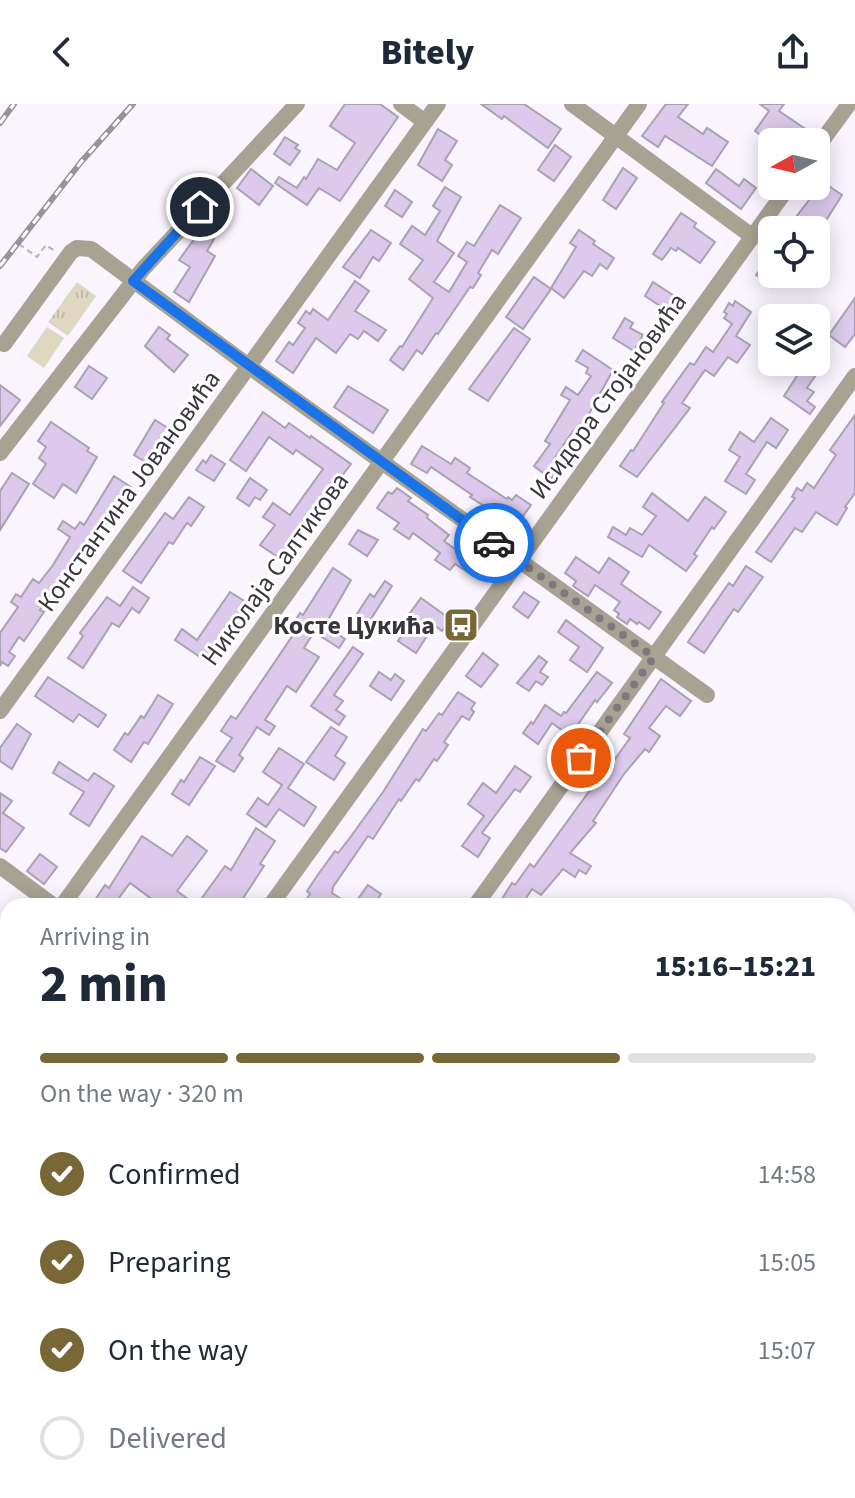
<!DOCTYPE html>
<meta charset="utf-8">
<style>
:root{--surface:#fff;--page:#f2f2f3;--text:#1f2937;--muted:#747a83;--line:#e0e1e3;--accent:#7a6736}
body{margin:0;font-family:"Source Sans 3",sans-serif;background:var(--page);color:var(--text);height:100vh;display:flex;flex-direction:column;font-size:30px;white-space:nowrap}
*{box-sizing:border-box;margin:0}
p{font-size:26px;color:var(--muted)}
.icon{flex:none;width:44px;height:44px;fill:none;stroke:currentColor;stroke-width:2;stroke-linecap:round;stroke-linejoin:round}
.map{position:relative;flex:1;overflow:hidden}
.sheet{position:absolute;left:0px;top:794px;width:856px;height:600px;display:flex;flex-direction:column;background:var(--surface);border-radius:24px 24px 0 0;box-shadow:0 4px 20px #0003}
.sheet>*{flex:none}
.needle{width:52px;rotate:262deg}
.controls{position:absolute;left:758px;top:24px;display:grid;gap:16px}
.controls a{display:grid;place-items:center;width:72px;height:72px;border-radius:12px;background:var(--surface);box-shadow:0 4px 20px #0003;font-size:40px}
.pin{position:absolute;display:grid;place-items:center;width:68px;height:68px;color:#fff;margin:-34px;border:4px solid #fff;border-radius:50%;box-shadow:0 2px 8px #0007}
.courier{position:absolute;display:grid;place-items:center;width:80px;height:80px;margin:-40px;border:6px solid #1a73e8;border-radius:50%;background:#fff;color:#222;box-shadow:0 2px 10px #0007}
.summary em{font-style:normal;font-weight:800}
.summary div{display:flex;flex-direction:column-reverse}
.summary{display:flex;align-items:center;justify-content:space-between;height:136px;padding:0 40px}
h1{font-size:52px;font-weight:800;line-height:60px}
.bar{display:grid;grid-template-columns:repeat(4,1fr);gap:12px 8px;align-content:center;height:96px;padding:0 40px}
.bar i{height:10px;border-radius:6px;background:var(--line)}
.bar .active{background:var(--accent)}
.bar p{grid-column:span 4}
ol{padding:0 40px;list-style:none}
li{display:flex;align-items:center;gap:24px;height:88px}
li p{margin-inline-start:auto}
li .icon{padding:8px;border-radius:50%;background:var(--accent);color:#fff;stroke-width:4}
li:last-child{color:var(--muted)}
li i{width:44px;height:44px;border:4px solid var(--line);border-radius:50%}
header{display:flex;justify-content:space-between;align-items:center;height:104px;padding:0 40px;background:var(--surface);font-size:36px;font-weight:800}
.map>svg:first-child{display:block}
</style>
<header><svg class="icon" aria-label="back" viewBox="0 0 24 24"><path d="M15 5l-7 7 7 7"/></svg>Bitely<svg class="icon" aria-label="share" viewBox="0 0 24 24"><path d="M12 15V3M7 8l5-5 5 5M5 13v7h14v-7"/></svg></header>
<div class="map">
<svg width="855" height="1394" viewBox="0 0 855 1394">
<defs>
<pattern id="park-tufts" width="24" height="20" patternUnits="userSpaceOnUse" patternTransform="scale(2)"><rect width="24" height="20" fill="#e0d7c1"/><path d="M3 7l-1-3M5 7V3M7 7l1-3M15 17l-1-3M17 17v-4M19 17l1-3" fill="none" stroke="#c1b9a7"/></pattern>
</defs>
<rect width="100%" height="100%" fill="#faf4ff"/>
<!-- park -->
<path fill="url(#park-tufts)" d="M77,178L96,192L68,232L48,218Z"/>
<!-- pitch -->
<path fill="#e0d7c1" d="M47,223L64,234L44,264L27,252Z"/>
<!-- building -->
<g fill="#dcc9eb" stroke="#aaa1b1" stroke-width="2">
<path d="M345,0H380L398,13L340,97L319,84L307,101L275,79L279,73L297,84L304,73L306,75L318,55L337,66L355,39L330,22Z"/>
<path d="M481,0H524L561,25L548,44L504,12L502,15Z"/>
<path d="M666,0H688L678,13L703,30L707,24L728,38L712,62L665,32L658,43L642,32Z"/>
<path d="M760,0H784L779,7L807,26L802,34L791,26L782,38H770L755,27L769,7Z"/>
<path d="M438,25L457,37L445,56L452,61L442,77L418,61Z"/>
<path d="M285,33L298,41L295,44L300,47L290,61L274,50Z"/>
<path d="M555,41L571,53L554,77L538,66Z"/>
<path d="M623,64L637,74L616,105L603,96Z"/>
<path d="M251,65L273,82L259,101L237,84Z"/>
<path d="M716,65L739,82L744,75L756,84L741,105L706,79Z"/>
<path d="M823,78L842,91L818,129L796,113Z"/>
<path d="M445,83L461,93L437,137L454,149L434,178L449,188L467,158L458,152L467,138L474,142L500,101L521,114L498,150L492,146L478,169L481,171L473,184L470,183L438,230L436,229L422,250L417,246L403,266L390,256L400,242L402,243L433,194L409,175L423,156L400,140L412,122L425,131L440,107L433,102Z"/>
<path d="M395,86L412,98L402,113L385,102Z"/>
<path d="M681,109L696,119L694,123L715,138L700,159L678,144L676,147L671,144L662,156L653,150Z"/>
<path d="M371,126L391,139L379,157L373,153L360,174L343,163Z"/>
<path d="M579,126L595,137L593,140L614,154L607,165L600,160L592,172L584,167L564,194L551,184L576,143L570,139Z"/>
<path d="M200,127L214,135L207,147L215,152L189,198L174,188L190,163L179,156Z"/>
<path d="M772,150V170H781L772,183L756,171Z"/>
<path d="M534,173L551,185L523,225L506,213Z"/>
<path d="M355,177L369,187L355,207L386,226L378,237L364,227L358,235L350,230L336,249L316,234L293,269L276,257L289,238L293,241L305,224L298,219L306,207L310,210L313,205L328,216Z"/>
<path d="M653,178L676,193L668,207L645,192Z"/>
<path d="M855,194V230L845,243L829,231Z"/>
<path d="M735,197L751,208L736,232L750,241L737,259L728,253L714,272L705,266L682,299L690,304L637,373L620,362L631,346L633,347L664,299L662,298L690,259L694,261L706,243L713,248L732,220L724,214L727,210L724,208L729,199L733,202Z"/>
<path d="M625,214L633,219L630,224L643,231L634,247L613,234Z"/>
<path d="M159,223L170,231L167,235L188,251L174,268L145,242Z"/>
<path d="M514,224L530,235L488,297L469,285Z"/>
<path d="M583,246L613,266L578,330L573,327L554,355L561,360L551,375L534,362L550,340L545,337L570,296L561,291L566,283L578,291L591,272L586,269L588,264L576,257Z"/>
<path d="M806,258L820,265L807,284L814,288L807,297L815,303L810,310L784,292Z"/>
<path d="M89,262L107,274L92,295L75,283Z"/>
<path d="M0,281L20,296L0,322Z"/>
<path d="M348,282L388,306L373,329L334,303Z"/>
<path d="M263,308L285,324L289,319L310,334L311,332L351,360L279,454L260,441L275,421L263,413L273,399L290,411L323,365L296,346L293,350L269,333L246,367L230,356Z"/>
<path d="M855,311V389L845,403L847,404L837,421L816,408L802,428L795,424L771,458L756,448L795,394L792,393L797,384L802,387L807,379L814,384L836,351L830,346Z"/>
<path d="M771,314L788,326L776,344L767,338L746,370L755,376L746,390L725,377L740,353L729,346L740,328L754,338Z"/>
<path d="M155,316L171,326L147,359L134,351Z"/>
<path d="M51,318L89,344L87,347L97,353L76,389L63,380L54,394L33,380L46,360L39,354L46,343L38,337Z"/>
<path d="M422,342L451,360L455,354L470,364L467,369L507,395L508,393L512,396L516,391L531,401L511,429L496,419L500,412L470,393L472,391L431,363L427,369L411,360Z"/>
<path d="M211,351L225,360L214,377L196,366L203,356L206,359Z"/>
<path d="M12,369L29,380L0,426V387Z"/>
<path d="M114,372L131,383L105,422L100,419L60,484L56,481L40,506L44,508L24,537L19,533L9,548L15,552L8,562L2,558L0,562V529L18,503L11,498L16,490L21,493L33,475L39,479L53,461L70,433L58,425L63,417L75,425L80,418L84,421Z"/>
<path d="M250,374L267,386L260,396L255,393L249,402L237,394Z"/>
<path d="M397,384L411,394L408,397L428,411L427,414L449,431L444,437L468,454L472,447L488,458L477,474L455,460L450,466L435,456L440,449L413,429L409,435L394,425L399,419L377,404L388,388L392,390Z"/>
<path d="M652,389L688,417L705,393L726,408L714,425L712,423L694,450L697,452L686,467L649,441L642,453L608,433L613,423L626,431L630,424L642,431L656,412L643,403Z"/>
<path d="M189,393L204,403L191,422L187,419L173,440L169,438L141,479L123,467L165,409L173,415Z"/>
<path d="M358,426L378,436L367,452L349,440Z"/>
<path d="M576,453L599,469L609,454L629,468L621,480L661,508L649,525L639,518L637,520L630,515L627,520L617,513L619,510L614,506L620,498L595,481L588,492L573,482L576,477L565,469Z"/>
<path d="M746,462L763,473L738,508L734,505L704,549L688,538L729,479L733,482Z"/>
<path d="M333,464L351,476L325,521L345,535L339,544L314,528L304,544L319,553L296,588L287,582L265,616L275,622L269,631L257,623L239,651L243,654L234,668L216,657L232,634L221,627L231,612L236,615L295,528L290,525L300,509L303,511Z"/>
<path d="M385,477L392,482L367,521L355,513L370,490L374,493Z"/>
<path d="M133,483L149,494L139,509L132,504L119,523L112,519L83,564L68,554L83,532L80,529L107,493L120,502Z"/>
<path d="M230,488L246,498L206,557L175,536L182,525L197,536Z"/>
<path d="M524,488L539,498L528,514L513,503Z"/>
<path d="M421,494L450,515L442,527L434,521L416,549L398,537L415,512L410,509Z"/>
<path d="M566,516L603,544L587,568L570,556L579,543L558,528Z"/>
<path d="M353,543L363,550L334,591L343,597L336,606L345,612L339,621L311,602Z"/>
<path d="M483,549L498,561L481,583L466,572Z"/>
<path d="M539,552L547,558L540,568L548,573L542,581L536,577L529,587L517,579Z"/>
<path d="M379,568L391,576L395,570L404,577L391,596L370,582Z"/>
<path d="M597,568L612,579L597,598L595,596L570,632L552,619L538,640L523,629L531,618L533,620L545,601L561,612L564,608L566,609Z"/>
<path d="M48,573L106,611L98,623L79,610L73,618L35,592Z"/>
<path d="M661,575L691,597L680,612L666,602L649,624L660,632L649,648L645,645L624,670L593,717L596,719L570,749L591,762L586,770L579,766L575,773L563,765L541,791L532,785L521,802H514L502,795L512,779L515,781L530,760L534,763L593,682L595,683L630,634L624,630Z"/>
<path d="M458,588L475,599L471,605L474,608L469,616L462,612L444,638L448,641L437,657L434,655L419,677L416,675L401,697L399,695L373,735L368,732L333,783L332,789L352,802H302L310,790L307,787L317,772L335,747L338,749L349,735L383,688L423,625L426,627L439,609L442,611Z"/>
<path d="M158,591L173,600L148,640L144,638L131,658L114,646L125,629L128,631L141,612L144,614Z"/>
<path d="M17,620L31,630L12,665L0,657V644Z"/>
<path d="M331,623L347,633L335,652L345,659L334,676L306,658Z"/>
<path d="M279,644L304,660L288,684L316,703L304,722L279,705L266,723L247,710L258,694L268,701L282,681L263,668Z"/>
<path d="M200,653L215,662L189,701L172,690L181,676L184,678Z"/>
<path d="M59,658L88,677L94,669L114,682L89,722L70,710L84,688L53,669Z"/>
<path d="M515,662L531,673L520,688L515,685L482,729L490,734L478,753L462,742L484,712L468,700L483,679L496,689Z"/>
<path d="M0,689L12,697L3,709L24,724L6,748L0,744Z"/>
<path d="M256,724L275,737L260,760L264,762L238,802H204L199,798L225,762L231,766Z"/>
<path d="M142,732L172,752L187,732L207,747L177,787L188,795L182,802H161L130,779L113,802H91L105,781L109,784Z"/>
<path d="M40,750L57,763L44,780L27,767Z"/>
<path d="M368,781L381,790L373,802H353Z"/>
</g>
<g fill="none" stroke-linecap="round" stroke-linejoin="round">
<!-- path -->
<path stroke="#b6b1bb" stroke-width="2" stroke-dasharray="6 4" stroke-linecap="butt" d="M19,140L37,153L46,141L55,147"/>
<!-- minor -->
<g stroke="#a8a292" stroke-width="16">
<path d="M401,0L425,18"/>
<path d="M572,0L753,133"/>
<path d="M816,45L849,0"/>
<path d="M4,240L71,148L77,144L91,145L258,269L707,591"/>
<path d="M0,349L143,165L297,0"/>
<path d="M0,607L438,0"/>
<path d="M0,762L54,802"/>
<path d="M62,802L639,0"/>
<path d="M270,802L789,82"/>
<path d="M475,802L855,272"/>
<path d="M0,889L8,878"/>
<path d="M0,1178L8,1167"/>
<path d="M49,1394L55,1386"/>
</g>
<defs>
<g id="rail">
<path d="M0,19L14,0"/>
<path d="M0,162L81,58L133,0"/>
</g>
</defs>
<!-- rail casing -->
<use href="#rail" stroke="#97929b" stroke-width="6"/>
<!-- rail -->
<use href="#rail" stroke="#fff" stroke-width="3" stroke-dasharray="9" stroke-linecap="butt"/>
</g>
<g fill="none" stroke-linecap="round" stroke-linejoin="round">
<!-- done -->
<path stroke="#7d7880" stroke-width="8" stroke-dasharray="0 14.4" d="M494,439L654,553L581,654"/>
<!-- route -->
<path stroke="#1a73e8" stroke-width="10" d="M200,103L133,177L494,439"/>
</g>
<!-- icons -->
<defs>
<symbol id="bus-square" viewBox="-11 -11 22 22"><rect x="-9" y="-9" width="18" height="18" rx="4" fill="#7a6736" stroke="#fff"/><path d="M-5-6H5V4H4V6H2V4H-2V6H-4V4H-5ZM-3.5-4V0h7V-4ZM-3.5 1.2v1.5H-2V1.2ZM2 1.2v1.5H3.5V1.2Z" fill="#fff"/></symbol>
</defs>
<g fill-rule="evenodd">
<use href="#bus-square" x="441" y="501" width="40" height="40"/>
</g>
<g text-anchor="middle" dominant-baseline="central" stroke-width="6" stroke-linejoin="round" paint-order="stroke">
<!-- street labels -->
<g font-size="26" fill="#39353c" stroke="#fff">
<text transform="translate(608 292) rotate(-54)">Исидора Стојановића</text>
<text transform="translate(129 387) rotate(-54)">Константина Јовановића</text>
<text transform="translate(275 465) rotate(-54)">Николаја Салтикова</text>
</g>
<!-- poi labels -->
<g font-size="26" font-weight="bold" fill="#39353c" stroke="#fff" text-anchor="end">
<text x="435" y="521">Косте Цукића</text>
</g>
</g>
</svg>
<div class="controls">
<a><svg class="needle" viewBox="-14 -14 28 28"><path d="M0-13l5 13h-10z" fill="#e53935"/><path d="M0 13l5-13h-10z" fill="#747a83"/></svg></a>
<a><svg class="icon" aria-label="locate" viewBox="0 0 24 24"><circle cx="12" cy="12" r="6"/><path d="M12 2v4M12 18v4M2 12h4M18 12h4"/></svg></a>
<a><svg class="icon" aria-label="layers" viewBox="0 0 24 24"><path d="M12 4l9 5-9 5-9-5zM3 14l9 5 9-5"/></svg></a>
</div>
<div class="pin" style="left:581px;top:654px;background:#ea580c"><svg class="icon" aria-label="bag" viewBox="0 0 24 24"><path d="M5 8h14l-1 12H6zM9 8a3 3 0 0 1 6 0"/></svg></div>
<div class="pin" style="left:200px;top:103px;background:#1f2937"><svg class="icon" aria-label="home" viewBox="0 0 24 24"><path d="M3 11l9-7 9 7M6 9v11h12V9"/></svg></div>
<div class="courier" style="left:494px;top:439px"><svg class="icon" aria-label="car" viewBox="0 0 24 24"><path d="M5 17H2v-5l4-1 3-4h7l3 4 3 1v5h-3M9 17h6M6 11h13"/><circle cx="7" cy="17" r="2"/><circle cx="17" cy="17" r="2"/></svg></div>
<section class="sheet">
<div class="summary"><div><h1>2 min</h1><p>Arriving in</p></div><em>15:16–15:21</em></div>
<div class="bar"><i class="active"></i><i class="active"></i><i class="active"></i><i></i><p>On the way · 320 m</p></div>
<ol>
<li><svg class="icon" aria-label="check" viewBox="0 0 24 24"><path d="M5 12l5 5 9-10"/></svg>Confirmed<p>14:58</p></li>
<li><svg class="icon" aria-label="check" viewBox="0 0 24 24"><path d="M5 12l5 5 9-10"/></svg>Preparing<p>15:05</p></li>
<li><svg class="icon" aria-label="check" viewBox="0 0 24 24"><path d="M5 12l5 5 9-10"/></svg>On the way<p>15:07</p></li>
<li><i></i>Delivered</li>
</ol>
</section>
</div>
